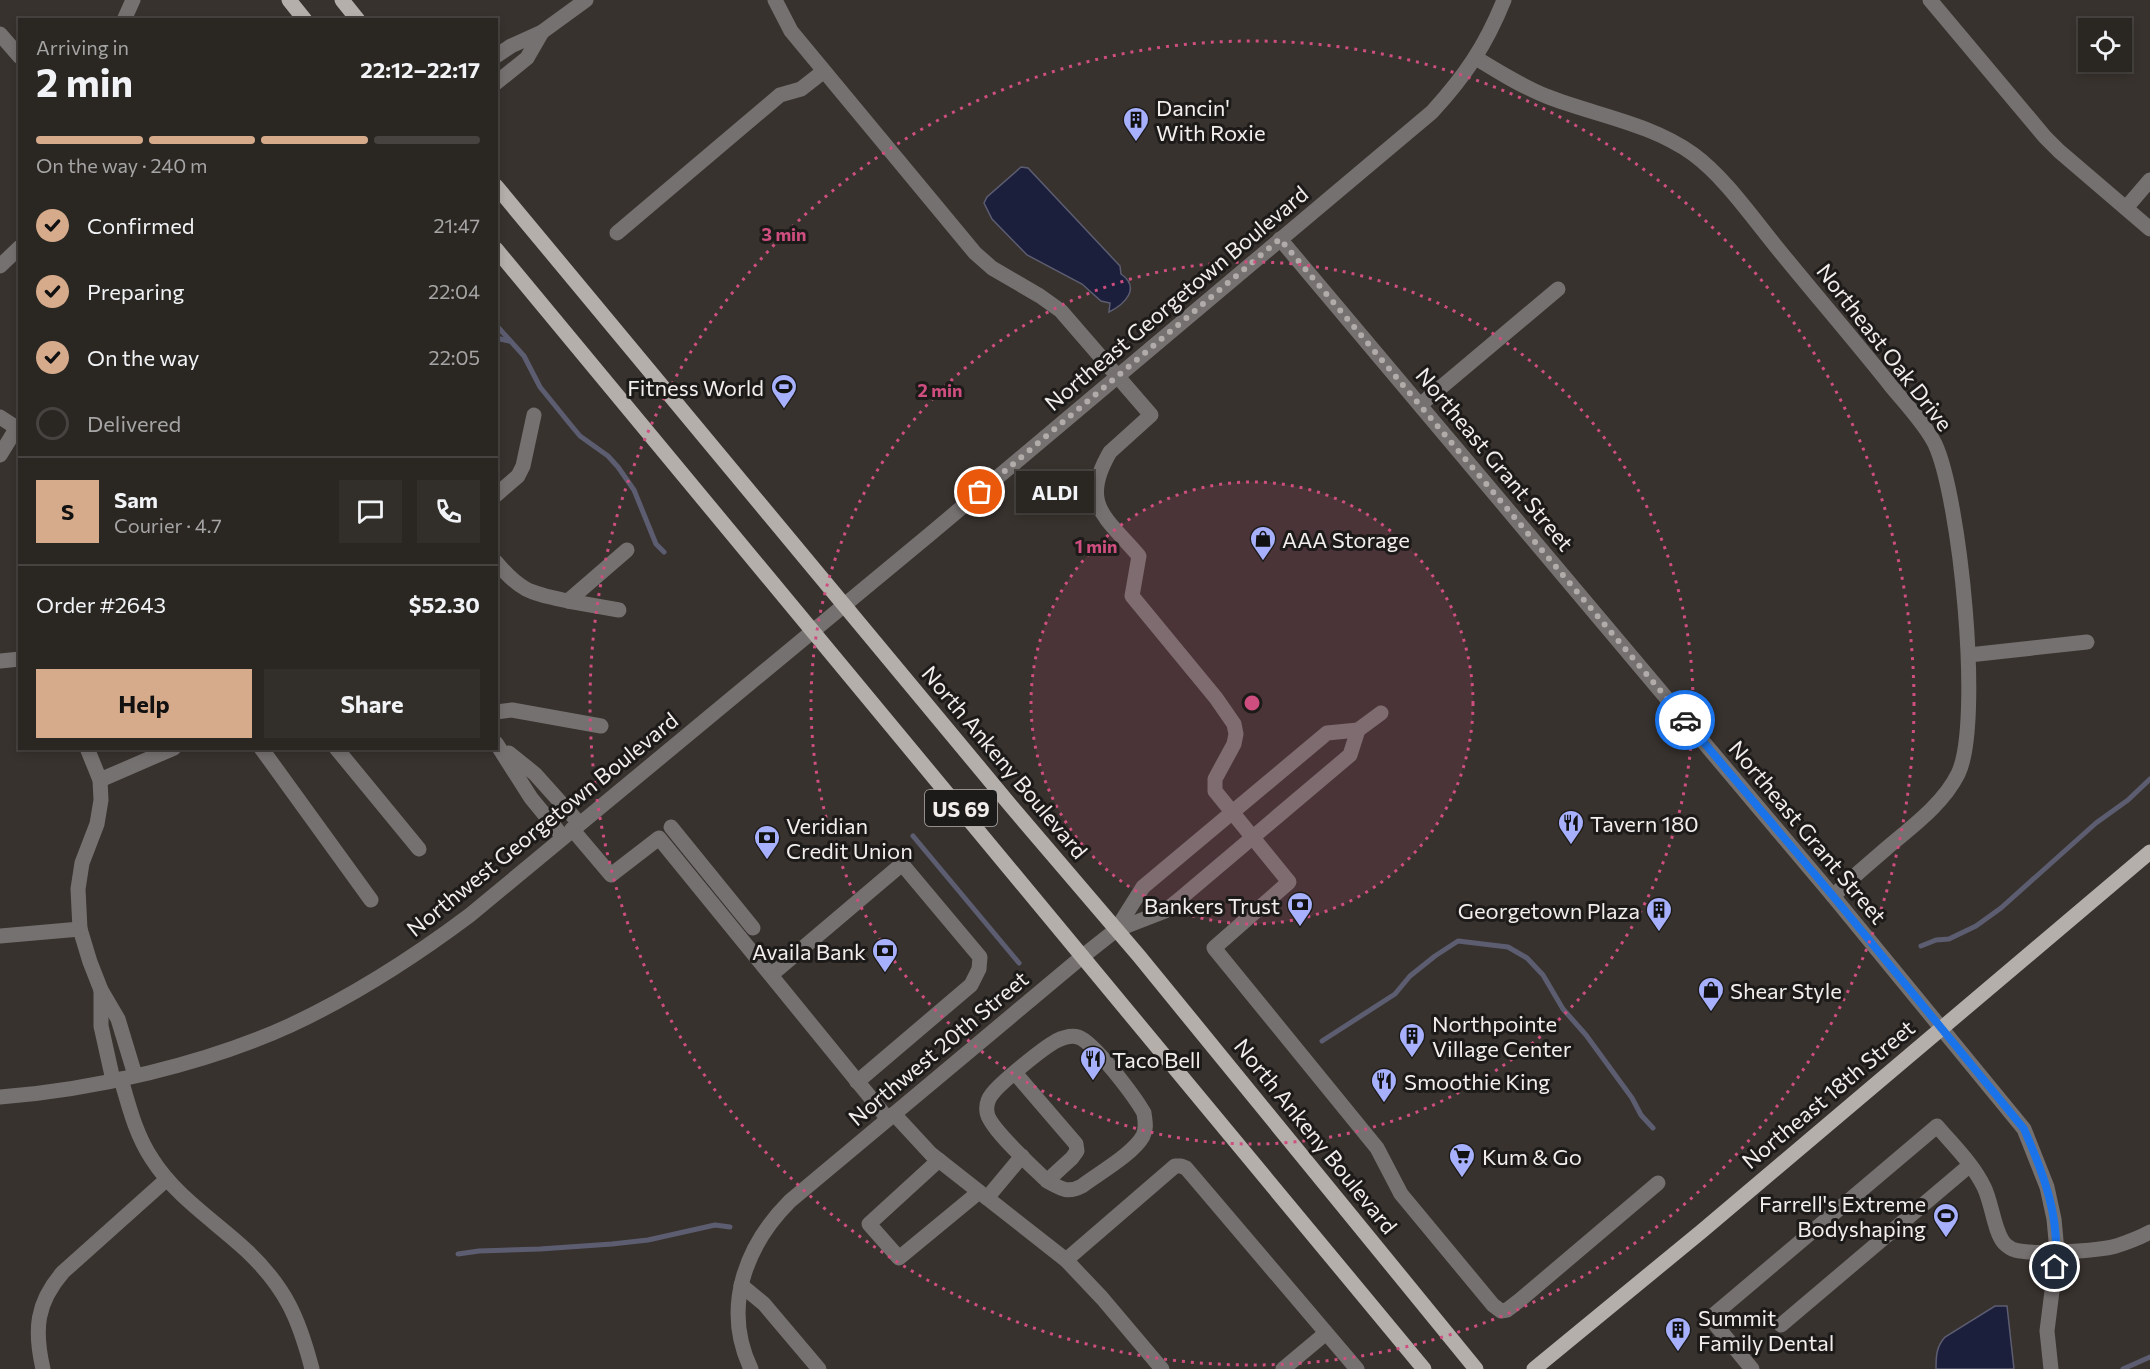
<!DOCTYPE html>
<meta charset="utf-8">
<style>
:root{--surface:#2a2622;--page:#322e2a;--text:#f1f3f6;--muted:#a5a5a5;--line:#464340;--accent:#d6ab8b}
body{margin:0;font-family:Commissioner,sans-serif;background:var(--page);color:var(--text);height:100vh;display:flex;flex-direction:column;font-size:22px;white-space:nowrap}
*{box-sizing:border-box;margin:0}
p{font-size:20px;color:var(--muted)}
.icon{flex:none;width:33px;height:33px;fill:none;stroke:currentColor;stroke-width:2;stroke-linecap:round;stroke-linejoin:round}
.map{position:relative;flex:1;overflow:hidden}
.sheet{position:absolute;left:18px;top:18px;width:480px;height:732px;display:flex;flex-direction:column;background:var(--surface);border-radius:0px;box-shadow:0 3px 9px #0003,0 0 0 2px var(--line)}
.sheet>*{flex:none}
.fabs{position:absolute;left:2078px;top:18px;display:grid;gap:12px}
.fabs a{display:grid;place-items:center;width:54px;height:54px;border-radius:0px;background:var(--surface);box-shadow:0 3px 9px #0003,0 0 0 2px var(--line);font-size:30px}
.pin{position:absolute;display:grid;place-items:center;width:51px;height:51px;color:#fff;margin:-26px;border:3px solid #fff;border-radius:50%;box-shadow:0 2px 6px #0007}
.courier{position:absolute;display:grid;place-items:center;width:60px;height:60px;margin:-30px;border:4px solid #1a73e8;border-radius:50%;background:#fff;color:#222;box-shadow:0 2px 8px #0007}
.bubble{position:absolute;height:42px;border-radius:0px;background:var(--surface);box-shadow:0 3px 9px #0003,0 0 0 2px var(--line);font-size:20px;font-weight:700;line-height:42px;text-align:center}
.head em{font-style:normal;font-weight:700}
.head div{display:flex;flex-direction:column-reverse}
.head{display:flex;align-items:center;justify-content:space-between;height:102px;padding:0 18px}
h1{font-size:39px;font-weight:700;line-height:45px}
.bar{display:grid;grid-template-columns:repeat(4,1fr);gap:9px 6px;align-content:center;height:72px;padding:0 18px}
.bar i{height:8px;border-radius:4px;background:var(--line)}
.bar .selected{background:var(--accent)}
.bar p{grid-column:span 4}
.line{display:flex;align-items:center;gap:15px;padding:0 18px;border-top:2px solid var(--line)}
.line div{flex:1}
.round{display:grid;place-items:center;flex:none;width:63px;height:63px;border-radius:0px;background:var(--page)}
ol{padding:0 18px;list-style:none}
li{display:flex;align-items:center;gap:18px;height:66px}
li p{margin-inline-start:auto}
li .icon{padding:6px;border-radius:50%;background:var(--accent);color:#111;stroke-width:4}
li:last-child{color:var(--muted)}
li i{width:33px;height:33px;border:3px solid var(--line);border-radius:50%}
.button{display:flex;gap:12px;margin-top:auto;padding:12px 18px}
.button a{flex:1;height:69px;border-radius:0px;background:var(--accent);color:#111;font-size:24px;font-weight:700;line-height:69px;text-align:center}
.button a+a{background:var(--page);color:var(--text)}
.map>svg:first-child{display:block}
</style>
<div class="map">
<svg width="2150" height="1369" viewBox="0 0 2150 1369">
<rect width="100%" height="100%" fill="#38322e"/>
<!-- water -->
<g fill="#1c1f3c" stroke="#5c5d71" stroke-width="1.5">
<path d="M1021,167L1028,168L1120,266L1121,274C1141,288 1125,304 1109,312L1110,303L1101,301L1082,284L1027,255L992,219L984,203L987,197Z"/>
<path d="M1995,1306H2007L2014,1369H1936C1936,1357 1936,1347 1945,1337Z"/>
</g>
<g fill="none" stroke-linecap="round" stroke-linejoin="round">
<!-- stream -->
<g stroke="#5c5d71" stroke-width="5">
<path d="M496,325L524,356L540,387L570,424L580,436L608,456L618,467L634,490L656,544L664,552"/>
<path d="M496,338L509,341"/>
<path d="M913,836L1019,963"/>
<path d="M1921,946L1936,940L1949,939L1976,926L2001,908L2096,823L2128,800L2150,779"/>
<path d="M1322,1041L1395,994L1410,976L1435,956L1458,941L1508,947L1527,958L1543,975L1563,1009L1586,1035L1632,1098L1641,1115L1653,1128"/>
<path d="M458,1254L479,1251L540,1249L612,1244L648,1240L715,1225L730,1227"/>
<path d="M2123,1369L2150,1357"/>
</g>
<!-- minor -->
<g stroke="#757170" stroke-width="15">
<path d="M775,0L791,31L975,253L992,268L1040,296L1061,311L1151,415L1110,452C1079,505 1106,517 1139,556L1132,596L1216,698L1234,724L1236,734L1234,744L1215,779V791L1289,882L1214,948L1377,1148L1401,1194L1493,1305L1501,1311L1507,1310L1520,1300L1658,1183"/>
<path d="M1930,0L2045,137L2059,151L2150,229"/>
<path d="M124,20L133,0"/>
<path d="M0,34L20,57"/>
<path d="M496,56L511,46L542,32L586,0"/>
<path d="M1476,58C1499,72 1521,86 1546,96C1594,115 1650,123 1693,154C1726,178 1756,223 1783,255C1819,299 1856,342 1891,386C1905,403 1926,425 1935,444C1960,497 1983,723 1958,774C1943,804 1913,826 1888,847C1869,863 1851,879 1833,896"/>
<path d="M496,83L527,58L542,32"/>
<path d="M2126,208L2150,180"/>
<path d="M617,233L780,95L801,89L824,71"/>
<path d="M1280,239L1833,896L2024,1129L2047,1187L2054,1219L2057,1251L2047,1331L2051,1369"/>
<path d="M0,266L20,247"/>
<path d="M1420,405L1558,289"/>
<path d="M0,417L20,430"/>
<path d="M0,455L16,429"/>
<path d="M496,495L518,476L523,466L534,415"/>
<path d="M496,562C521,592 531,593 568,601L627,550"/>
<path d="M568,601L619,610"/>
<path d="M1969,655L2087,642"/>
<path d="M0,661L20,659"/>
<path d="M496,712L512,710L601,726"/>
<path d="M496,743L531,798L563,837"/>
<path d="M87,748L100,780L101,800L97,824L82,863L78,889L80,929L90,962L101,990L118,1019L135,1075"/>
<path d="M261,748L371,900"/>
<path d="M336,748L419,849"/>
<path d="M509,753L535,774L579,823"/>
<path d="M100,780L174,748"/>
<path d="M671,827L753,928"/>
<path d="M572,829L611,875L659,838L888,1119"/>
<path d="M1116,930L1143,887L1327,733L1358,730L1381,713"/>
<path d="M0,936L80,929"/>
<path d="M771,975L902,864L980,957L979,969L971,985L857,1082"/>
<path d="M101,990V1026L113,1080"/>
<path d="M1015,1073L1076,1144L1077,1151L1072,1158L1047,1181C1034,1168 988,1127 987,1112C986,1105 988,1099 992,1094C1000,1083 1043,1048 1056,1041C1062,1038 1071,1035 1078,1037C1094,1042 1135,1097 1144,1113C1145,1121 1147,1128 1143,1136C1133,1154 1099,1173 1082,1186C1067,1194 1060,1188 1047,1181"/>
<path d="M121,1079C129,1107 136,1135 152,1159C176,1197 215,1221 247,1251C286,1288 299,1319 312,1369"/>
<path d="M0,1097C93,1090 206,1064 291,1025C355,995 414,957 470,915L929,535L1432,112C1465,76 1486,45 1504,0"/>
<path d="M894,1114L931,1154L1066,1260L1102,1298L1162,1369"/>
<path d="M939,1160L869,1224L899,1258L979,1192"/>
<path d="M987,1198L1022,1156"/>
<path d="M1066,1260L1175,1166H1181L1186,1168L1357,1369"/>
<path d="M741,1285L764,1304L819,1369"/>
<path d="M1781,1325L1970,1165"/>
<path d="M43,1369C34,1330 36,1303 63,1272L167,1179"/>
<path d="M751,1369C722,1308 745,1246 790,1201L1083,956L1116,930L1165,911L1181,898L1350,755L1358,730"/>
<path d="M1283,1369L1326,1333"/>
<path d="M1752,1369L1710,1318L1937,1126C1953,1145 1973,1164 1984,1187C1992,1203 1994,1231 2004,1243C2007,1246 2011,1249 2015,1250C2033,1255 2098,1251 2116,1246C2128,1242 2139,1238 2150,1232"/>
</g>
<!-- major -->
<g stroke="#b5afab" stroke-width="15">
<path d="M289,0L305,20"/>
<path d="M342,0L358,20"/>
<path d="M496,186L1011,806L1139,956L1476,1369"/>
<path d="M496,249C806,622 1117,994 1424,1369"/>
<path d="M1534,1369L1702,1231L2150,852"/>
</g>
</g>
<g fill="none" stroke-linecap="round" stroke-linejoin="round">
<!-- done -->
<path stroke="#b1acaa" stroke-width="6" stroke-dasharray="0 10.8" d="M980,492L1280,239L1685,720"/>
<!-- route -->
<path stroke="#1a73e8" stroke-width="8" d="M1685,720L1833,896L2024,1129C2043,1172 2061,1219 2055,1267"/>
</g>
<!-- distance rings -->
<circle cx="1252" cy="703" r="221" fill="#ce4e7f" fill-opacity=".12"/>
<g fill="none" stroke="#ce4e7f" stroke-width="3" stroke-dasharray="3 6">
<circle cx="1252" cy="703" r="221"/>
<circle cx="1252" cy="703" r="441"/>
<circle cx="1252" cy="703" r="662"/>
</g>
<!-- icons -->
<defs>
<symbol id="building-pin" viewBox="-11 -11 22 30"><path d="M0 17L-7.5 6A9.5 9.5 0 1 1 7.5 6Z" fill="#a7b0fc" stroke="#1d1b19"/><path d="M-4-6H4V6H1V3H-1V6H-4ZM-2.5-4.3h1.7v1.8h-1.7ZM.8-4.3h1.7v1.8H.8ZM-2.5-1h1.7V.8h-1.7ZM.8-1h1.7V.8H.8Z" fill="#111"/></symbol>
<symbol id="stadium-pin" viewBox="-11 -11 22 30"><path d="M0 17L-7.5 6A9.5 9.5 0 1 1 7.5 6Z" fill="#a7b0fc" stroke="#1d1b19"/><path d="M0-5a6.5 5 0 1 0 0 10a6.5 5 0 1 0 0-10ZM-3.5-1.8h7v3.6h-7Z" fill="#111"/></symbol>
<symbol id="shop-pin" viewBox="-11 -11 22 30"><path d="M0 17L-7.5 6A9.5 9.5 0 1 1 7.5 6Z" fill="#a7b0fc" stroke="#1d1b19"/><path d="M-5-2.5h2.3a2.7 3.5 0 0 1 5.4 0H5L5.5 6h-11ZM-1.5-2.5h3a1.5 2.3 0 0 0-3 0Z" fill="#111"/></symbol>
<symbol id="restaurant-pin" viewBox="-11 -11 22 30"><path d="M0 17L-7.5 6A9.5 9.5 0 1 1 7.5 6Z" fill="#a7b0fc" stroke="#1d1b19"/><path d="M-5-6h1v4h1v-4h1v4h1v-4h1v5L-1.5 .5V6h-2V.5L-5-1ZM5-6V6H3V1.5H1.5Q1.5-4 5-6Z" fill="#111"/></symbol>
<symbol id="bank-pin" viewBox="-11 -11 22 30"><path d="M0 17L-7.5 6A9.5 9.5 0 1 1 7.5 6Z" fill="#a7b0fc" stroke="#1d1b19"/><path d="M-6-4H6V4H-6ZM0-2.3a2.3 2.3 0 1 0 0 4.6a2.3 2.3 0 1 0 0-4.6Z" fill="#111"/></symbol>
<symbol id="supermarket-pin" viewBox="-11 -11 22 30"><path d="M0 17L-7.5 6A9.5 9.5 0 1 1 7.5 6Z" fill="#a7b0fc" stroke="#1d1b19"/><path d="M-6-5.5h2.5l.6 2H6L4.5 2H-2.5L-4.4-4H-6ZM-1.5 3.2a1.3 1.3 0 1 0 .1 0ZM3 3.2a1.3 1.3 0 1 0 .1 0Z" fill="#111"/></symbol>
</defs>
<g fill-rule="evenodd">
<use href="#building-pin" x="1121" y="105" width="30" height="40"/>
<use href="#stadium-pin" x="769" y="372" width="30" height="40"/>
<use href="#shop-pin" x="1248" y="524" width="30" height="40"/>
<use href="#restaurant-pin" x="1556" y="808" width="30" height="40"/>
<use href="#bank-pin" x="752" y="823" width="30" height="40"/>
<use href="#bank-pin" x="1285" y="890" width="30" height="40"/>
<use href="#building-pin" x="1644" y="895" width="30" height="40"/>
<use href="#bank-pin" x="870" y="936" width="30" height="40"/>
<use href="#shop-pin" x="1696" y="975" width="30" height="40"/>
<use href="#building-pin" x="1397" y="1021" width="30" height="40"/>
<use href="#restaurant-pin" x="1078" y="1044" width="30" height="40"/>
<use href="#restaurant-pin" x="1369" y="1066" width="30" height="40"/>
<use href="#supermarket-pin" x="1447" y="1141" width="30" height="40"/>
<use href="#stadium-pin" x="1931" y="1201" width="30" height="40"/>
<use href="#building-pin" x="1663" y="1315" width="30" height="40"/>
</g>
<g text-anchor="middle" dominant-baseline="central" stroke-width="6" stroke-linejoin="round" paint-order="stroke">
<!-- shield labels -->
<rect fill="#1d1b19" stroke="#b2afad" stroke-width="1.5" x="925" y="790" width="72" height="36" rx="4.5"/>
<g font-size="21" font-weight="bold" fill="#f2eeec">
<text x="961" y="808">US 69</text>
</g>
<!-- poi labels -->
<g font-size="22" fill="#f2eeec" stroke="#1d1b19" text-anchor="start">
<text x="1156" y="107">Dancin'<tspan x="1156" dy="25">With Roxie</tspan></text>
<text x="764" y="387" text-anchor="end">Fitness World</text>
<text x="1282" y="539">AAA Storage</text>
<text x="1590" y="823">Tavern 180</text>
<text x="786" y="825">Veridian<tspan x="786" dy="25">Credit Union</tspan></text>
<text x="1280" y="905" text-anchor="end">Bankers Trust</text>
<text x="1640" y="910" text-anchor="end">Georgetown Plaza</text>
<text x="866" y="951" text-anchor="end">Availa Bank</text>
<text x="1730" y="990">Shear Style</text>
<text x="1432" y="1023">Northpointe<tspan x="1432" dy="25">Village Center</tspan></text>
<text x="1112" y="1059">Taco Bell</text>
<text x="1404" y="1081">Smoothie King</text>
<text x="1482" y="1156">Kum &amp; Go</text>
<text x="1926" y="1203" text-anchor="end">Farrell's Extreme<tspan x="1926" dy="25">Bodyshaping</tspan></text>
<text x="1698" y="1317">Summit<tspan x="1698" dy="25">Family Dental</tspan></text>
</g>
<!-- street labels -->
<g font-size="22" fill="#f2eeec" stroke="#1d1b19">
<text transform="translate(1176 298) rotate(-40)">Northeast Georgetown Boulevard</text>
<text transform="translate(1885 347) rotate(52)">Northeast Oak Drive</text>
<text transform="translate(1495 459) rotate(50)">Northeast Grant Street</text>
<text transform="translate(1005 762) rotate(50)">North Ankeny Boulevard</text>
<text transform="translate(542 824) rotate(-39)">Northwest Georgetown Boulevard</text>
<text transform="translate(1808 832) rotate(50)">Northeast Grant Street</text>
<text transform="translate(938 1048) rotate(-40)">Northwest 20th Street</text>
<text transform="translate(1828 1094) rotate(-40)">Northeast 18th Street</text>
<text transform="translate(1316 1136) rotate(51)">North Ankeny Boulevard</text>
</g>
</g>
<circle cx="1252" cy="703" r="9" fill="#ce4e7f" stroke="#1d1b19" stroke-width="3"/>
<g font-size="18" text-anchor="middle" font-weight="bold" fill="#ce4e7f" stroke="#1d1b19" stroke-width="6" stroke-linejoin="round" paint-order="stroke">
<text x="784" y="241">3 min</text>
<text x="940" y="397">2 min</text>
<text x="1096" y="553">1 min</text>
</g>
</svg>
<div class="fabs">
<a><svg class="icon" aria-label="locate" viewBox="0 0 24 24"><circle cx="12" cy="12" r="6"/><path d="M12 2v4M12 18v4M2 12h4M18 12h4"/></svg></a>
</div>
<div class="pin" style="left:980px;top:492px;background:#ea580c"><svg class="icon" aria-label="bag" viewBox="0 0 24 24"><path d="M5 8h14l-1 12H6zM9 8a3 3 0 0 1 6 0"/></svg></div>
<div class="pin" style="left:2055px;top:1267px;background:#1f2937"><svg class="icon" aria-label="home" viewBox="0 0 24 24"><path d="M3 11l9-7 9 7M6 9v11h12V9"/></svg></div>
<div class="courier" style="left:1685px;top:720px"><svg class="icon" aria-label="car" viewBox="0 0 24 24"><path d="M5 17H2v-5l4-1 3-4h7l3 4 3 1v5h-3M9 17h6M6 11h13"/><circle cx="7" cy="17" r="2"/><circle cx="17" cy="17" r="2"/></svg></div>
<div class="bubble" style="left:1016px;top:471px;width:78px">ALDI</div>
<section class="sheet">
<div class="head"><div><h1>2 min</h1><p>Arriving in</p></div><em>22:12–22:17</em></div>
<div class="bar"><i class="selected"></i><i class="selected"></i><i class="selected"></i><i></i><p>On the way · 240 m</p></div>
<ol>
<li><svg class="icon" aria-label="check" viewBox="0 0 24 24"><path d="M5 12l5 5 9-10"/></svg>Confirmed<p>21:47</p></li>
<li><svg class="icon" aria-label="check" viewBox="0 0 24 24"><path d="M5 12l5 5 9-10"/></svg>Preparing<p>22:04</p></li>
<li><svg class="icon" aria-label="check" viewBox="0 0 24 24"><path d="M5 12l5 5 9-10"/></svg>On the way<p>22:05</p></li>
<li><i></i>Delivered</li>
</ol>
<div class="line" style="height:108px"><b class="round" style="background:var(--accent);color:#111">S</b><div><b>Sam</b><p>Courier · 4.7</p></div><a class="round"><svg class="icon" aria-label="chat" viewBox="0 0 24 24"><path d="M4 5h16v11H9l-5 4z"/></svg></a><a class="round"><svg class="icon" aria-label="phone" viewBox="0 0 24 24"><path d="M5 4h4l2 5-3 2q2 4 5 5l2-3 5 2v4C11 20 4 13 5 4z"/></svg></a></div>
<div class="line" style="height:78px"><div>Order #2643</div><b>$52.30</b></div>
<div class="button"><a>Help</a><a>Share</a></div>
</section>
</div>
